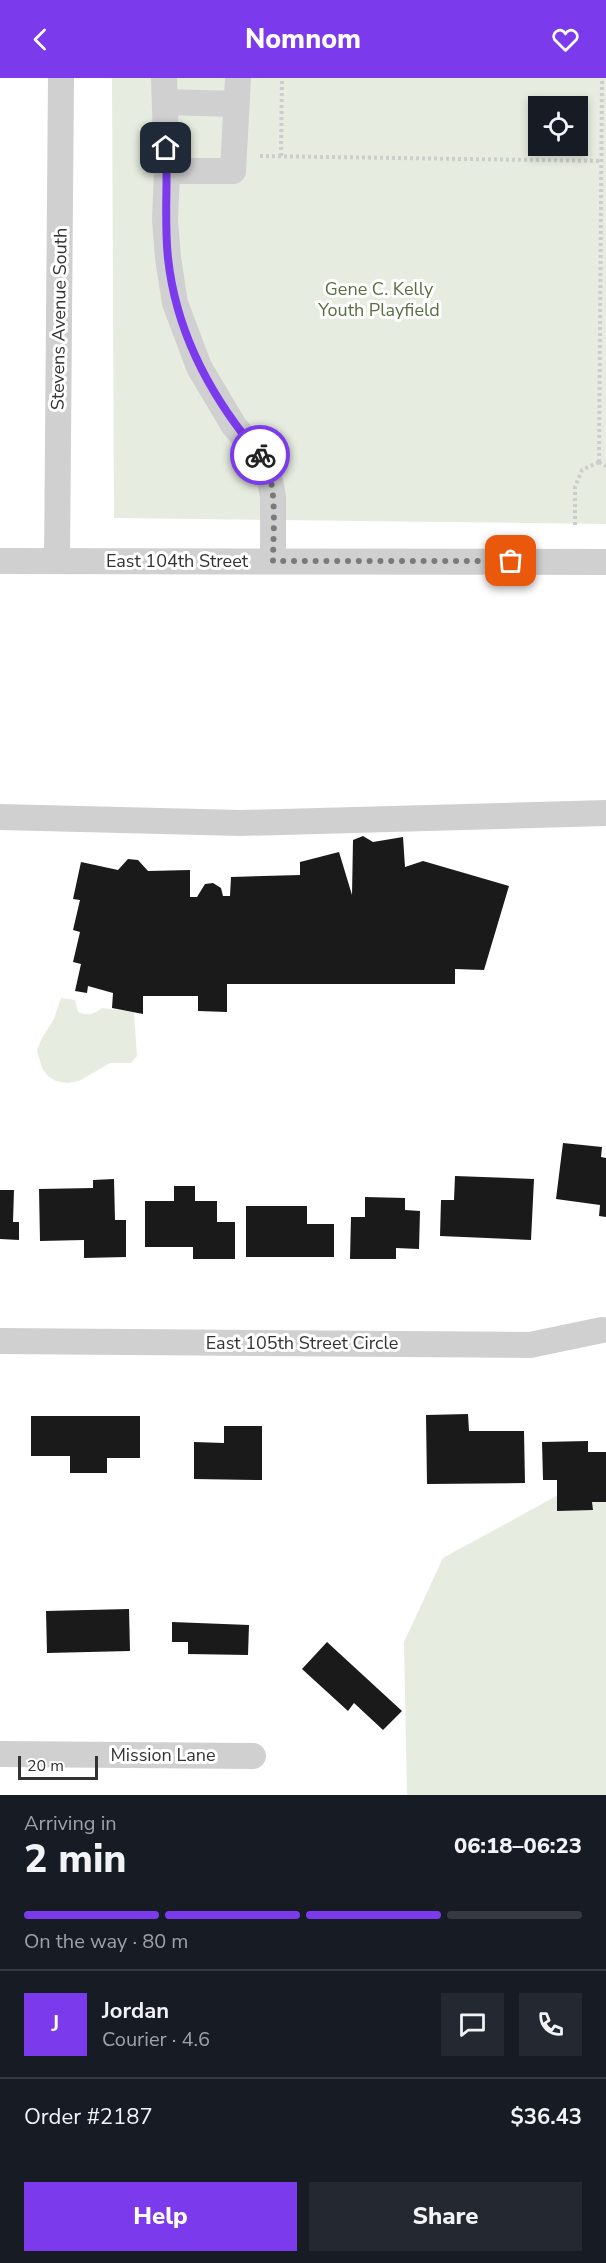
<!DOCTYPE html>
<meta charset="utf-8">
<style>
:root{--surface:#171b24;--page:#242831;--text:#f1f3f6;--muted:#9ea1a6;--line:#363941;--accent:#7c3aed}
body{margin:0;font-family:"Nunito Sans",sans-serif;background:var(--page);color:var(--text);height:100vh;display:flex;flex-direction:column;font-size:22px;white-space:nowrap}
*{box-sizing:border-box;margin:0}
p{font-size:20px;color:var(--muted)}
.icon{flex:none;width:33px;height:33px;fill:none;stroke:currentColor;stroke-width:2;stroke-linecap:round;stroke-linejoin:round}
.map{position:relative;height:1717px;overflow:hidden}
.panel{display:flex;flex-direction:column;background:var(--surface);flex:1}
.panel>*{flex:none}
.buttons{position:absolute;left:528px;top:18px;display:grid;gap:12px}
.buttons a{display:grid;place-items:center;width:60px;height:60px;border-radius:0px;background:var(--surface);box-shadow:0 3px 9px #0003;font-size:30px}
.scale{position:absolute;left:18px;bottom:15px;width:80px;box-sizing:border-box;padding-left:6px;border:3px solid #333;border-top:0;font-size:16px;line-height:21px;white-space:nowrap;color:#333;-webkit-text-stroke:4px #fff;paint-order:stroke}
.pin{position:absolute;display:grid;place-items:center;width:51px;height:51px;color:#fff;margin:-26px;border-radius:12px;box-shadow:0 3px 9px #0006}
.courier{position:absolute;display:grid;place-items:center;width:60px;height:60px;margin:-30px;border:4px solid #7c3aed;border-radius:50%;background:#fff;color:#222;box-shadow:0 2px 8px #0007}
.overview em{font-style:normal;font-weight:800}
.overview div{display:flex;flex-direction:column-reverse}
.overview{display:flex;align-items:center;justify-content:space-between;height:102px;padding:0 24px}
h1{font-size:39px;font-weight:800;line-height:45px}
.bar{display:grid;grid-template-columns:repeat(4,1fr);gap:9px 6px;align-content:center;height:72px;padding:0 24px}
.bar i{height:8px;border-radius:4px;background:var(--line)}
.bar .current{background:var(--accent)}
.bar p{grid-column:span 4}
.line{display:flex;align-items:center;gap:15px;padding:0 24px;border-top:2px solid var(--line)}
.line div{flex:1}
.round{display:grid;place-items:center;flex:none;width:63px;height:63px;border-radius:0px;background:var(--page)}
.primary-button{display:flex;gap:12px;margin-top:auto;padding:12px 24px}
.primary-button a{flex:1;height:69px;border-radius:0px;background:var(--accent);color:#fff;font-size:24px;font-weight:800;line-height:69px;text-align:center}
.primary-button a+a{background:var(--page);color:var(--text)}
header{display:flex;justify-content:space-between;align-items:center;height:78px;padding:0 24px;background:var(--accent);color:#fff;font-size:27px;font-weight:800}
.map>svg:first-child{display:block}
</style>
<header><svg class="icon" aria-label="back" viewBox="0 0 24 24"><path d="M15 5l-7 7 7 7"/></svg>Nomnom<svg class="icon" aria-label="heart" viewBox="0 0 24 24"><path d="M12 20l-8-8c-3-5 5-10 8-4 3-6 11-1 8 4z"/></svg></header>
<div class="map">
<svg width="606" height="1717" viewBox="0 0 606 1717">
<rect width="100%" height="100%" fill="#fff"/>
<!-- green -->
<g fill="#e6ecdf" fill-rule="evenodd">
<path d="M112,0H606V446L114,440ZM538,28H578V68H538Z"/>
<path d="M61,920L75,922L78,934C88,938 93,937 102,930L134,934L137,978L131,985H110L79,1003L67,1005L56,1003L48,998L42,990L37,972L42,960L54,941Z"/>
<path d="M606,1391V1717H407L404,1564L443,1480Z"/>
</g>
<!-- building -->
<g fill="#1a1a1a">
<path d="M363,758L373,764L403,759L405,789L423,783L509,808L484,892L455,891V906H227V934L198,933V918H143V936L112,930L113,915L88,908L87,915L75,913L81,886L73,884L80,854L73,852L80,822L73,821L81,784L118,792L128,781L138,782L148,793L190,792V819H197L205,806L213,805L221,810L223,818H230L231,799L300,797V784L339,774L352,817L353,762Z"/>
<path d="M563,1065L602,1069L601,1079L606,1080V1139L599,1138L600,1127L556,1121Z"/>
<path d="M455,1098L534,1101L531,1162L440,1158L441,1122H454Z"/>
<path d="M114,1101L115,1142H126V1179L84,1180V1162L40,1163L39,1111L93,1110V1102Z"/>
<path d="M174,1108H195V1123H217V1144H235V1181H193V1169H145V1123H174Z"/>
<path d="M0,1112H14L13,1144H19V1162L0,1161Z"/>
<path d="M365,1119L405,1120V1132L420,1133L419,1171L396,1170V1181H350L351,1139H365Z"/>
<path d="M246,1128H307V1146H334V1179H246Z"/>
<path d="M468,1336L469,1353H524L525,1405L427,1406L426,1337Z"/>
<path d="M31,1338H140V1380H107V1395H70V1378H31Z"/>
<path d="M224,1348H262V1402L194,1401V1364L224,1365Z"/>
<path d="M588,1363V1374H606V1424H592L593,1432L557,1433V1402H543L542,1364Z"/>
<path d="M129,1531L130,1573L47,1575L46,1533Z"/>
<path d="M172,1544L249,1547L248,1577L188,1576V1564H172Z"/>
<path d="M327,1564L402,1633L383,1652L354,1625L348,1633L302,1591Z"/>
</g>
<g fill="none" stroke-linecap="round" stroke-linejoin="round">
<!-- path -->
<g stroke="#cdcdcd" stroke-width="4" stroke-dasharray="3 3" stroke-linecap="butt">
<path d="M260,78L601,83"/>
<path d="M281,78L282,0"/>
<path d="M599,384L602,0"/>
<path d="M599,384L606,388"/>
<path d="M575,447V409L582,392L599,384"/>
</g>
<!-- minor -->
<g stroke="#d0d0d0" stroke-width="26">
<path d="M164,0L167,93L165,142L168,180L175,225L199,289L234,348L267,385L273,419V483"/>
<path d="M165,24L236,26"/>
<path d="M167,93H233L238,0"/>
<path d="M0,483L606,484"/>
<path d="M57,483L61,0"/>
<path d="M0,739L241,745L606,735"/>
<path d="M0,1263L530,1267L602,1252"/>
<path d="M0,1676L253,1678"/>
</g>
</g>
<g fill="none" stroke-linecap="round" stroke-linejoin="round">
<!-- done -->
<path stroke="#7a7a7a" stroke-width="6" stroke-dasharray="0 10.8" d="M260,377C279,400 273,454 273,483H511"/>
<!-- route -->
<path stroke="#7c3aed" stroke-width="8" d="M166,70C168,107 164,144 168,180C176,255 212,321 260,377"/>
</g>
<g text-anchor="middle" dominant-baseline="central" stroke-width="6" stroke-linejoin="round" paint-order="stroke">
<!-- park labels -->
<g font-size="18" fill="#56703f" stroke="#fff">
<text x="379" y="211">Gene C. Kelly<tspan x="379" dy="21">Youth Playfield</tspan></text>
</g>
<!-- street labels -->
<g font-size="18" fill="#333" stroke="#fff">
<text transform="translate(59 241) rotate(-89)">Stevens Avenue South</text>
<text x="177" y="483">East 104th Street</text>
<text x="302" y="1265">East 105th Street Circle</text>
<text x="163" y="1677">Mission Lane</text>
</g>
</g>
</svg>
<div class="buttons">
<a><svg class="icon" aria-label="locate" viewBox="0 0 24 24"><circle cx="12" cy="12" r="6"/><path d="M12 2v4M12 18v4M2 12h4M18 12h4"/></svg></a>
</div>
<div class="scale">20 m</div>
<div class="pin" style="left:511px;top:483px;background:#ea580c"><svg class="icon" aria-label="bag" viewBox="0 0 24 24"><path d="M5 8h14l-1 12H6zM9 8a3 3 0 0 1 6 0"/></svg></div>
<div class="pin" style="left:166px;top:70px;background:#1f2937"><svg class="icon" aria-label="home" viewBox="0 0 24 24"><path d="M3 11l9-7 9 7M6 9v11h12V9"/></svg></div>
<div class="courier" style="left:260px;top:377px"><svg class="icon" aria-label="bike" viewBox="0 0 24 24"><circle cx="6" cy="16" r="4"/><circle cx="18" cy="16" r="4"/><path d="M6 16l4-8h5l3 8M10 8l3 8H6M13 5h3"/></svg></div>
</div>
<section class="panel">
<div class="overview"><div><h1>2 min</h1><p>Arriving in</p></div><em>06:18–06:23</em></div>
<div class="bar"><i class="current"></i><i class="current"></i><i class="current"></i><i></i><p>On the way · 80 m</p></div>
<div class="line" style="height:108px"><b class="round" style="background:var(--accent);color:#fff">J</b><div><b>Jordan</b><p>Courier · 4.6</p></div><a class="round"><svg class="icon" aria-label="chat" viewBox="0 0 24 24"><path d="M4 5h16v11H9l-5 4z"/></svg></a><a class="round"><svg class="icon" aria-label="phone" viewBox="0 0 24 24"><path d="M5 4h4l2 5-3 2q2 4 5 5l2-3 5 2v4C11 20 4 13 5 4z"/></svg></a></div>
<div class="line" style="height:78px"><div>Order #2187</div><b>$36.43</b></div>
<div class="primary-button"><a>Help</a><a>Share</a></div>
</section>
